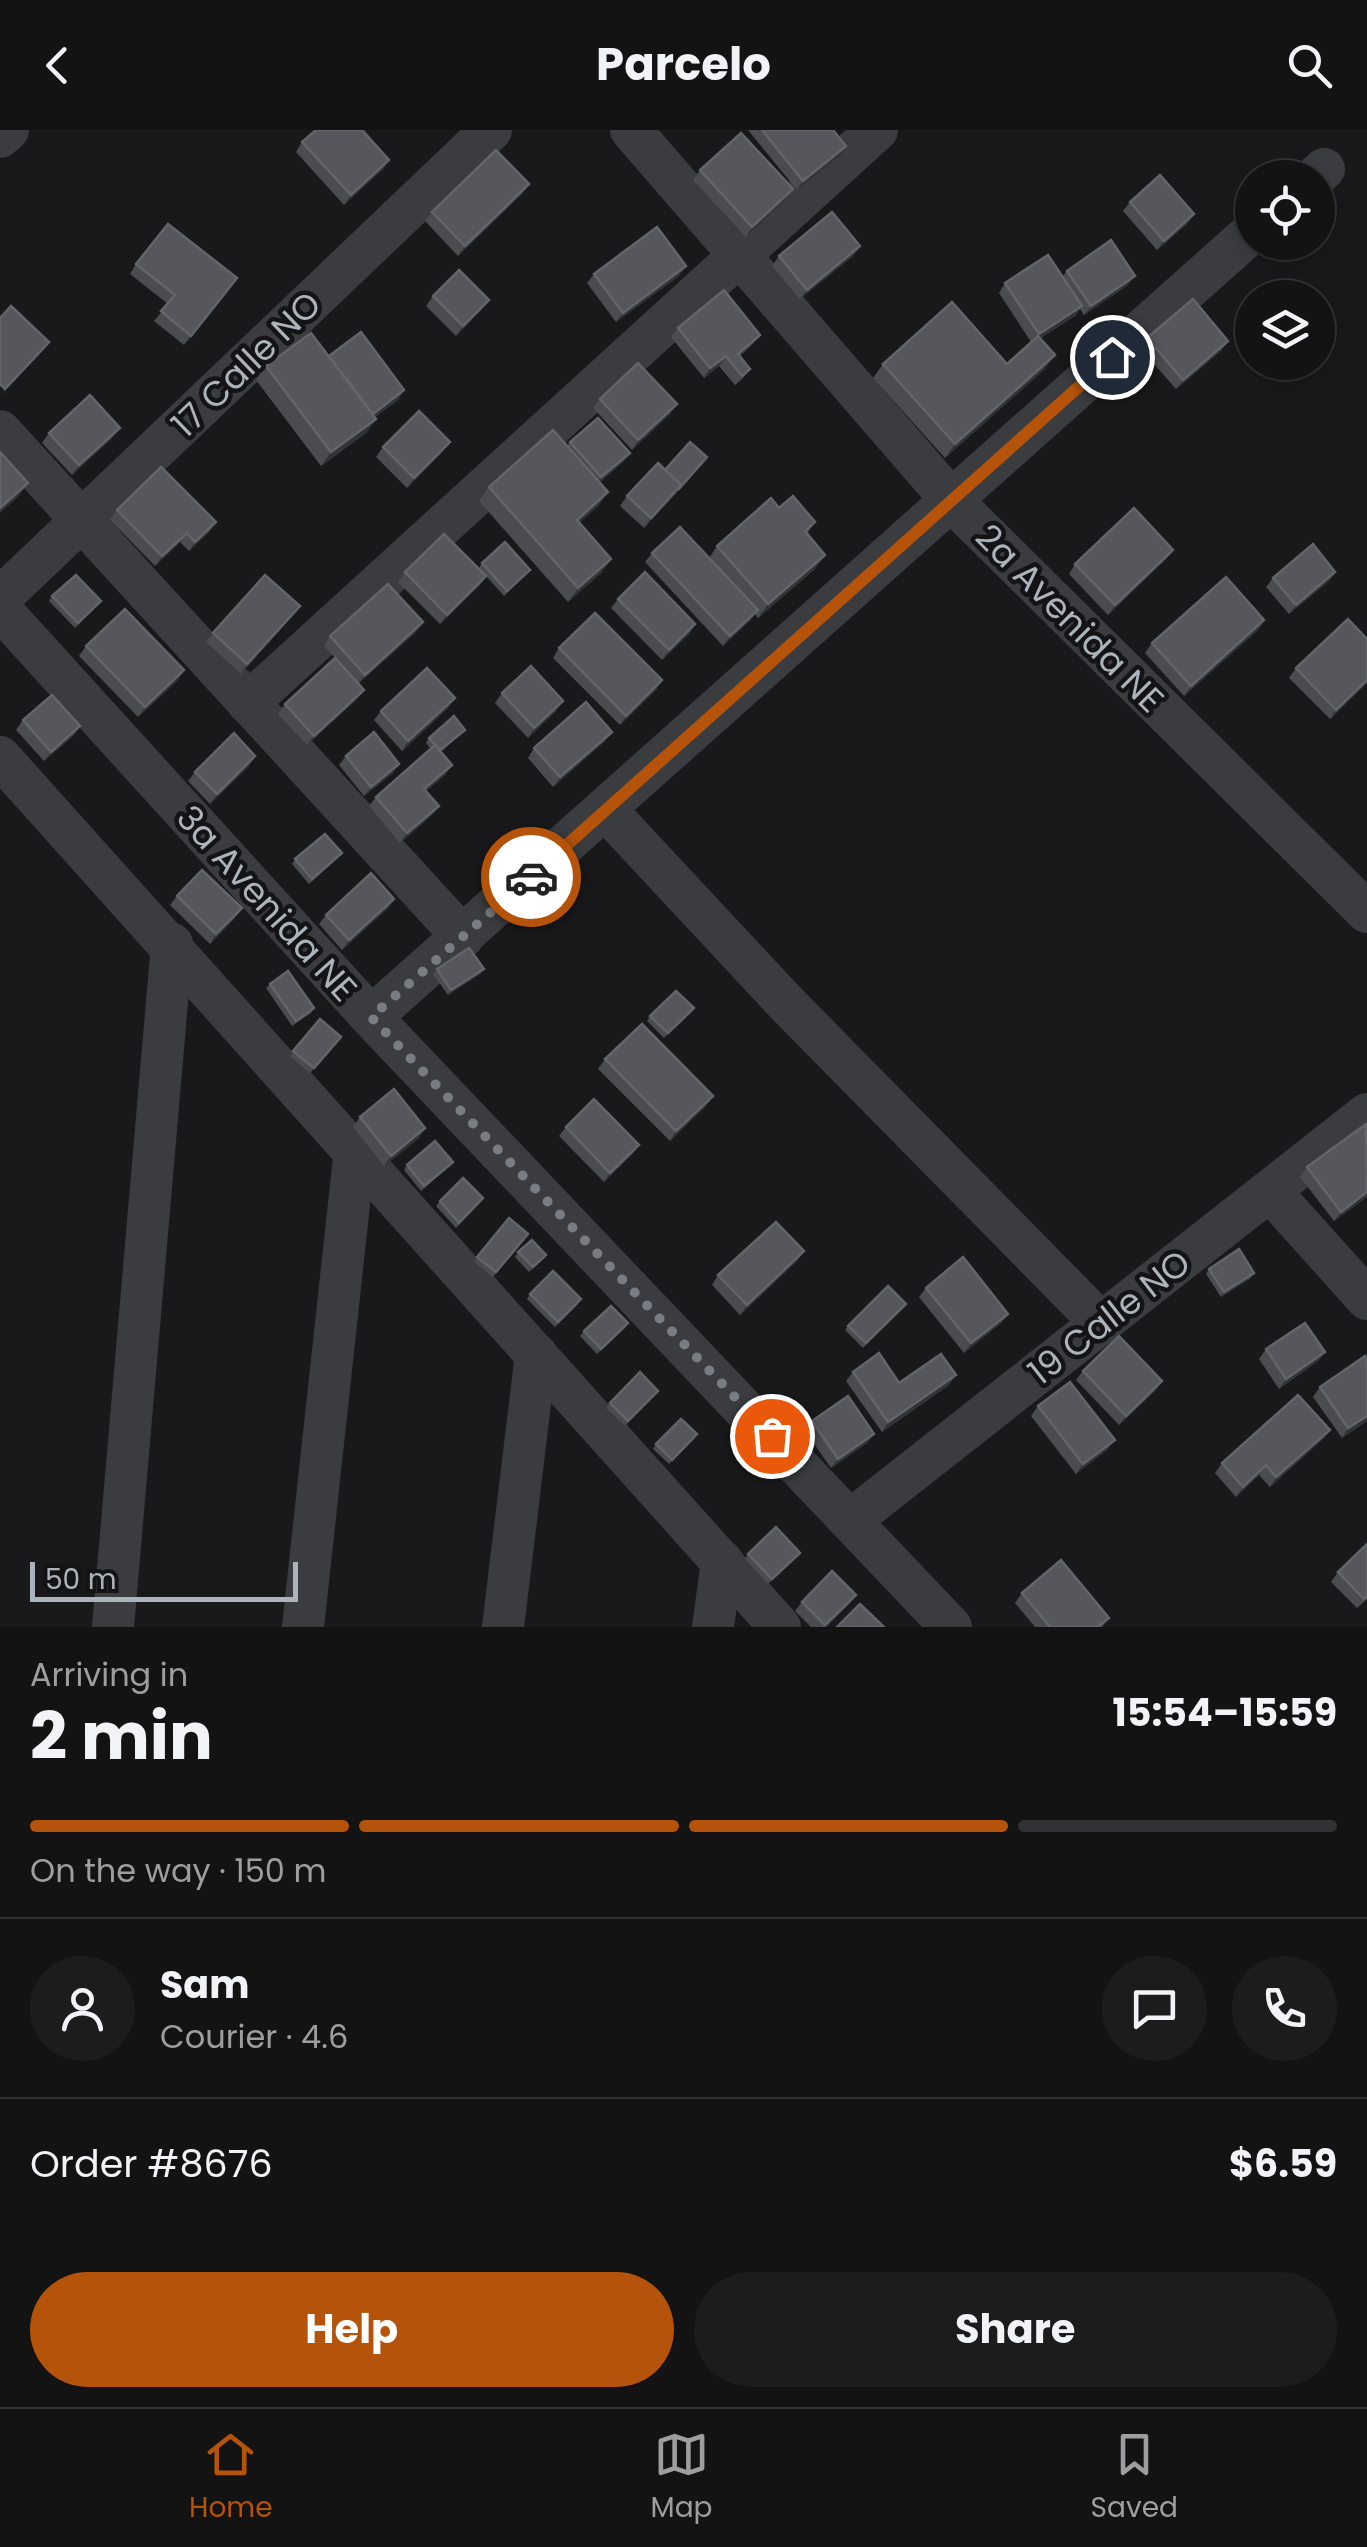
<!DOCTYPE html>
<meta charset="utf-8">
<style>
:root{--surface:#131314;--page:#1c1c1d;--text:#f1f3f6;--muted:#9d9ea0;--line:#323234;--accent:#b45309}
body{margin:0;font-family:Poppins,sans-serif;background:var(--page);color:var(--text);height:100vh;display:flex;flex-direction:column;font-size:38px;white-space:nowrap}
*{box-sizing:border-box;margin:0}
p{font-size:32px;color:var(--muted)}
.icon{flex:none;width:55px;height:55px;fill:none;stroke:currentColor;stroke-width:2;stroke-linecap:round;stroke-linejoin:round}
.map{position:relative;height:1497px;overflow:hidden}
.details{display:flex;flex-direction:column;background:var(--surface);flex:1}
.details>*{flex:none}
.controls{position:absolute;left:1235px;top:30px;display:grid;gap:20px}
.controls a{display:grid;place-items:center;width:100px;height:100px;border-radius:50%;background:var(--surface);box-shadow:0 5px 15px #0003,0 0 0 2px var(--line);font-size:50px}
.scale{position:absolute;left:30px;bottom:25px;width:268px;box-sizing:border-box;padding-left:10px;border:5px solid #abb3bb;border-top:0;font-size:28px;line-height:35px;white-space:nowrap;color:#abb3bb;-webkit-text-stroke:8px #141416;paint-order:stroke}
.pin{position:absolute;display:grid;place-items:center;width:85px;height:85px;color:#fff;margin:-42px;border:5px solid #fff;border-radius:50%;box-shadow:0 2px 10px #0007}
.courier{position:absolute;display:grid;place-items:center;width:100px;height:100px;margin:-50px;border:8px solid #b45309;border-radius:50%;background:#fff;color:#222;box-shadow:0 2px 12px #0007}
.headline em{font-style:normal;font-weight:700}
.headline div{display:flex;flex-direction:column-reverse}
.headline{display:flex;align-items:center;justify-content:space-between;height:170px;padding:0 30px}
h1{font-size:65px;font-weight:700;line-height:75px}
.bar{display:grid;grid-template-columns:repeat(4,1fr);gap:15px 10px;align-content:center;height:120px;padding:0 30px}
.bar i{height:12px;border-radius:8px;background:var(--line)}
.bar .selected{background:var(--accent)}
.bar p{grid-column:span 4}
.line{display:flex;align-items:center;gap:25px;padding:0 30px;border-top:2px solid var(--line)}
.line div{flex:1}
.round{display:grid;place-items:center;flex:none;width:105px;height:105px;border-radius:52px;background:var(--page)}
.primary-button{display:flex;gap:20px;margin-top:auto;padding:20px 30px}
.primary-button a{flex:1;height:115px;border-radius:60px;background:var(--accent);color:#fff;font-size:40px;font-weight:700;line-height:115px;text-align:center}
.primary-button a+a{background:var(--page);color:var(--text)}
header{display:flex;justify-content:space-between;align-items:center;height:130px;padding:0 30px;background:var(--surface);font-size:45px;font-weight:700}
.tab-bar{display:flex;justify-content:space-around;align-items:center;height:140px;border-top:2px solid var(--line);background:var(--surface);font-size:28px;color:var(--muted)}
.tab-bar a{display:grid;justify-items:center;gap:5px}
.tab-bar .selected{color:var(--accent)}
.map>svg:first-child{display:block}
</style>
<header><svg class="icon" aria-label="back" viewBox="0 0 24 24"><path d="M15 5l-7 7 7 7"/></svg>Parcelo<svg class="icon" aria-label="search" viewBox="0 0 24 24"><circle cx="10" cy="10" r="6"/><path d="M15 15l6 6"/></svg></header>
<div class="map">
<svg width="1367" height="1497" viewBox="0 0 1367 1497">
<rect width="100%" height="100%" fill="#19191b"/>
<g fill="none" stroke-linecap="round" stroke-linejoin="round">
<!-- minor -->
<g stroke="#3a3c40" stroke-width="42">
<path d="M631,0L953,372L1367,782"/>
<path d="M0,7L8,0"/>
<path d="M1314,48L1324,39"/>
<path d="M0,301L463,807"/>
<path d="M0,468L491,0"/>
<path d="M0,479L371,887L951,1497"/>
<path d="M248,573L877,0"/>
<path d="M0,627L780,1497"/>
<path d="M606,680L785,872L1101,1193"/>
<path d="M371,887L1252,102"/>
<path d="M1270,1061L1367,1169"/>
<path d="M852,1389L1367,984"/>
<path d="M113,1497L172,814"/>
<path d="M303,1497L355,1019"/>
<path d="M503,1497L536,1224"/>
<path d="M713,1497L722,1431"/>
</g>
</g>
<!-- wall -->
<g fill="#4a4c50">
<path d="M748,0H833L840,26L797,60Z"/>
<path d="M302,12L389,30L383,39L344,75L296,22Z"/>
<path d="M700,40L793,59L786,69L746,107L693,50Z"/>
<path d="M529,54L522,64L458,126L425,91L432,82Z"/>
<path d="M1130,72L1187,94L1157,120L1123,81Z"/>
<path d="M860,116L853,126L800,169L772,136L779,126Z"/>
<path d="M136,134L230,158L184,215L154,191L168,174L130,144Z"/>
<path d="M1067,141L1128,155L1084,185L1080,179L1075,186L1040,208L1045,239L945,328L873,248L883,234H1007L1031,212L999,163L1005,153L1062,147Z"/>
<path d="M594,144L679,146L616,192L587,153Z"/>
<path d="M433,166L482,179L456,206L426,176Z"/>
<path d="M678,198L753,214L740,226L750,239L743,248L735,255L719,236L704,248L671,207Z"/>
<path d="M1147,208L1222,220L1176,259L1140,218Z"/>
<path d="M329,226L404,260L398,270L375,287L376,289L366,303L321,336L256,250L266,236Z"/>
<path d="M600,269L670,284L632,320L593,278Z"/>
<path d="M49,303L113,307L72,345L42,313Z"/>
<path d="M570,312L630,323L623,332L600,352L608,362L598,376L579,393L611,429L601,443L568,472L479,371L489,357L567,316Z"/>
<path d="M383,317L443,321L407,358L376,327Z"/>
<path d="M704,332L644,398L620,376L627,366L665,340Z"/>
<path d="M779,378L815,392L807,404L825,425L815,439L758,488L755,484L723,516L645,432L652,423L709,428L717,416Z"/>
<path d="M117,380L216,392L209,402L189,421L180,412L155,436L110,390Z"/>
<path d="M1173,420L1166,429L1108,485L1069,444L1075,434Z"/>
<path d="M482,433L530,440L504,466L486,446L479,456L440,494L398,452L405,442L479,438Z"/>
<path d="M1335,442L1329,451L1289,484L1266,457L1273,448Z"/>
<path d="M52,466L101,471L75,498L49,471Z"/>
<path d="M618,469L695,494L689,504L662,530L611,478Z"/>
<path d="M300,476L241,544L206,512L213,503Z"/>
<path d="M1264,490L1258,500L1184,566L1145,523L1152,513Z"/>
<path d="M416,502L359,553L357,569L307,615L278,584L285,574L335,528L324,516L330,506Z"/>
<path d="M1367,509V553L1330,589L1289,548L1296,538Z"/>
<path d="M86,516L184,540L178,550L138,587L79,526Z"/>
<path d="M559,518L662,550L656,560L620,595L553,528Z"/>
<path d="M502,563L556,581L528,608L495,573Z"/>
<path d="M448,578L402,621L374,590L381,581Z"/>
<path d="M23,590L80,596L73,606L44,631L16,600Z"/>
<path d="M465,600L441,622L445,645L426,661L439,676L432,685L400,713L369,676L376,667L431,619L426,613L429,608Z"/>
<path d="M605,611L553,657L528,628L534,618Z"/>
<path d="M346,626L393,643L364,666L339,635Z"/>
<path d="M249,636L210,674L188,651L195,642Z"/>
<path d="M338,728L309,754L292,734L295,729Z"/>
<path d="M177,766L235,788L210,814L170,775Z"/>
<path d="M394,769L388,778L342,820L319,794L326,785Z"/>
<path d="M437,839H484L480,844L448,865L433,844Z"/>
<path d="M270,854L314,878L311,883L292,896L266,858Z"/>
<path d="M690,883L664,908L647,891L650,886Z"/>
<path d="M320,889L341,907L310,943L290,926Z"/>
<path d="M605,929L713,966L706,976L670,1011L598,939Z"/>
<path d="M360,987L419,1008L384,1036L353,997Z"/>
<path d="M1367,995V1067L1334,1091L1300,1047L1307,1037Z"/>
<path d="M566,997L639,1015L632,1024L604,1052L559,1006Z"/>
<path d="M407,1035L450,1036L421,1061L404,1040Z"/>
<path d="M440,1071L479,1073L456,1098L436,1076Z"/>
<path d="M509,1088L528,1104L493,1147L474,1132Z"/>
<path d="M804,1121L797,1131L740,1185L712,1155L718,1145Z"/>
<path d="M518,1122L542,1130L529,1142L515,1127Z"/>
<path d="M1209,1139L1251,1148L1221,1167L1206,1144Z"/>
<path d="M926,1158L1008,1184L1001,1193L964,1223L919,1167Z"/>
<path d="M530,1164L578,1174L555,1197L527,1169Z"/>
<path d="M906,1174L863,1218L845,1200L848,1196Z"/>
<path d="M625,1198L597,1224L580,1206L584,1201Z"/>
<path d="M1266,1219L1325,1222L1318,1231L1279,1259L1259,1229Z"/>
<path d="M1083,1241L1162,1251L1155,1261L1119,1295L1076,1250Z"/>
<path d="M853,1242L899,1253L949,1255L882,1302L846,1251Z"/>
<path d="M1320,1257L1367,1291L1342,1308L1313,1267Z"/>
<path d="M658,1261L625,1296L606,1278L610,1273Z"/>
<path d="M1038,1276L1108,1319L1076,1344L1031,1286Z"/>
<path d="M812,1291L874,1304L867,1313L831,1338L805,1301Z"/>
<path d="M1330,1300L1323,1309L1270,1357L1259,1345L1236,1367L1215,1343L1222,1333Z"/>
<path d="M694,1309L669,1334L653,1319L656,1314Z"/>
<path d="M1367,1414V1469L1357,1478L1331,1452L1338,1442Z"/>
<path d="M748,1424L796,1428L768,1454L745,1429Z"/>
<path d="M1022,1463L1109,1488L1102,1497H1035L1015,1473Z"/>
<path d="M802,1472L849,1474L826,1497H811L795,1481Z"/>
</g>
<!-- shaded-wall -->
<g fill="#323336">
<path d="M846,16L840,26L797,60L803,51Z"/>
<path d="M389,30L383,39L344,75L351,65Z"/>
<path d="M529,54L522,64L458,126L465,116Z"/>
<path d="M793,59L786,69L746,107L752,97Z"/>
<path d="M1194,84L1187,94L1157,120L1164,111Z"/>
<path d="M860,116L853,126L800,169L807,160Z"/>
<path d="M686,136L679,146L616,192L623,183Z"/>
<path d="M1135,146L1128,155L1084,185L1091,176Z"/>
<path d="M489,170L482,179L456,206L463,196Z"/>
<path d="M1082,176L1075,186L1032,214L1039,204Z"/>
<path d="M760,205L753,214L731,233L738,224Z"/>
<path d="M1228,211L1222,220L1176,259L1183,250Z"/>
<path d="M49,212L42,222L0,266L5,259Z"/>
<path d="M1055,225L1045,239L945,328L955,314Z"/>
<path d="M726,226L719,236L704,248L710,238Z"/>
<path d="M404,260L398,270L366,294L373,284Z"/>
<path d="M677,274L670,284L632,320L638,310Z"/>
<path d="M376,289L366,303L321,336L331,322Z"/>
<path d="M120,298L113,307L72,345L79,335Z"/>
<path d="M450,312L443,321L407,358L414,348Z"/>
<path d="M630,323L623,332L594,357L601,347Z"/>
<path d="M28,353L18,367L0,383V378Z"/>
<path d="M681,355L675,365L644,398L651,388Z"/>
<path d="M608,362L598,376L567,404L577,390Z"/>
<path d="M216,392L209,402L189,421L195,412Z"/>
<path d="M187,403L180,412L155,436L162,426Z"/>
<path d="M1173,420L1166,429L1108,485L1115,475Z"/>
<path d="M825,425L815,439L758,488L768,474Z"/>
<path d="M611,429L601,443L568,472L578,458Z"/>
<path d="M1335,442L1329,451L1289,484L1296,475Z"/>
<path d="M486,446L479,456L440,494L447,485Z"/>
<path d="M300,476L293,485L241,544L247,534Z"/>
<path d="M758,480L751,490L723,516L730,506Z"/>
<path d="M1264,490L1258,500L1184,566L1191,556Z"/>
<path d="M423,492L416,502L358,554L365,545Z"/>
<path d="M695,494L689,504L662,530L669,520Z"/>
<path d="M184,540L178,550L138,587L145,577Z"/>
<path d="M662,550L656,560L620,595L626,586Z"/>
<path d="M1367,550V553L1330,589L1336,580Z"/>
<path d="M364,560L357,569L307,615L314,606Z"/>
<path d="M455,568L448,578L402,621L408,611Z"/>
<path d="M563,571L556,581L528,608L534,598Z"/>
<path d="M80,596L73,606L44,631L51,622Z"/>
<path d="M612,602L605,611L553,657L560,647Z"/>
<path d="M255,626L249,636L210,674L217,664Z"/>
<path d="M399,634L393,643L364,666L371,657Z"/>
<path d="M452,635L445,645L417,668L424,659Z"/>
<path d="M439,676L432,685L400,713L407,703Z"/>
<path d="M394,769L388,778L342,820L349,810Z"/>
<path d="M242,778L235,788L210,814L216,804Z"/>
<path d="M484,839L480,844L448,865L451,860Z"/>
<path d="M713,966L706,976L670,1011L676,1001Z"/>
<path d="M425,998L419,1008L384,1036L391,1026Z"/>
<path d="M639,1015L632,1024L604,1052L610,1043Z"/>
<path d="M1367,1062V1067L1334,1091L1341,1082Z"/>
<path d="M804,1121L797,1131L740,1185L747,1175Z"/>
<path d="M1254,1143L1251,1148L1221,1167L1224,1162Z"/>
<path d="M1008,1184L1001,1193L964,1223L971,1213Z"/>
<path d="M1325,1222L1318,1231L1279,1259L1286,1249Z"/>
<path d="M956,1245L949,1255L882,1302L888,1292Z"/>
<path d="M1162,1251L1155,1261L1119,1295L1126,1286Z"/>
<path d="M1367,1286V1291L1342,1308L1348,1298Z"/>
<path d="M1330,1300L1323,1309L1270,1357L1276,1347Z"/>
<path d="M874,1304L867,1313L831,1338L838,1329Z"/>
<path d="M1115,1310L1108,1319L1076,1344L1083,1334Z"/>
<path d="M1266,1335L1259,1345L1236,1367L1243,1357Z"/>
<path d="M856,1465L849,1474L826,1497H824Z"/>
</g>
<!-- building -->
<g fill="#55575c" stroke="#62656a" stroke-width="2.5">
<path d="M316,0H362L389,30L351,65L302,12Z"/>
<path d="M762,0H833L846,16L803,51Z"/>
<path d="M741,3L793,59L752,97L700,40Z"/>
<path d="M496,20L529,54L465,116L432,82Z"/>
<path d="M1160,45L1194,84L1164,111L1130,72Z"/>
<path d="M832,82L860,116L807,160L779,126Z"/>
<path d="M168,94L237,148L191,206L161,181L175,165L136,134Z"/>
<path d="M657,97L686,136L623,183L594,144Z"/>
<path d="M1111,110L1135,146L1091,176L1067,141Z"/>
<path d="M1048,125L1082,176L1039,204L1005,153Z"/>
<path d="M459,140L489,170L463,196L433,166Z"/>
<path d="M724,160L760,205L738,224L750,239L742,246L726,226L710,238L678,198Z"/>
<path d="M1193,169L1228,211L1183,250L1147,208Z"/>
<path d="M952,172L1007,234L1038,206L1055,225L955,314L883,234Z"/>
<path d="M11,176L49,212L5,259L0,254V188Z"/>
<path d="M361,202L404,260L373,284L329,226Z"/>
<path d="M311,203L376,289L331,322L266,236Z"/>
<path d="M638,233L677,274L638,310L600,269Z"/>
<path d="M90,265L120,298L79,335L49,303Z"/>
<path d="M419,281L450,312L414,348L383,317Z"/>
<path d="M598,288L630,323L601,347L570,312Z"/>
<path d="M553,300L608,362L577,390L611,429L578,458L489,357Z"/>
<path d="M690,312L707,327L678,360L681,355L665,340Z"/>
<path d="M0,322L28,353L0,378Z"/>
<path d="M658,333L681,355L651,388L627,366Z"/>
<path d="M161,337L216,392L195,412L187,403L162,426L117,380Z"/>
<path d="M793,366L815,392L805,401L825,425L768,474L717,416L771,368L779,378Z"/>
<path d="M1134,378L1173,420L1115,475L1075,434Z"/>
<path d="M680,397L758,480L730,506L652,423Z"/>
<path d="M444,404L486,446L447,485L405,442Z"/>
<path d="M505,412L530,440L507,461L482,433Z"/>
<path d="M1313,414L1335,442L1296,475L1273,448Z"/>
<path d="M645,442L695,494L669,520L618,469Z"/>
<path d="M76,445L101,471L78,493L52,466Z"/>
<path d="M265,445L300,476L247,534L213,503Z"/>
<path d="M1226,447L1264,490L1191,556L1152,513Z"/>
<path d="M388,454L423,492L365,545L330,506Z"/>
<path d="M125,479L184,540L145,577L86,516Z"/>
<path d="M595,483L662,550L626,586L559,518Z"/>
<path d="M1348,489L1367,509V550L1336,580L1296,538Z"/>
<path d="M335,528L364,560L314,606L285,574Z"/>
<path d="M531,536L563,571L534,598L502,563Z"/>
<path d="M427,538L455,568L408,611L381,581Z"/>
<path d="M52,565L80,596L51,622L23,590Z"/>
<path d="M586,572L612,602L560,647L534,618Z"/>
<path d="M454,586L465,600L440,620L429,608Z"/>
<path d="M374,602L399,634L371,657L346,626Z"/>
<path d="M234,603L255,626L217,664L195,642Z"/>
<path d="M435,615L452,635L424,659L439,676L407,703L376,667Z"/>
<path d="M325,704L342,723L312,749L295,729Z"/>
<path d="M202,740L242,778L216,804L177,766Z"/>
<path d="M371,743L394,769L349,810L326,785Z"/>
<path d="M469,818L484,839L451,860L437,839Z"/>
<path d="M288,841L314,878L296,891L270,854Z"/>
<path d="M676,861L694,878L668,903L650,886Z"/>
<path d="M320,889L341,907L314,938L293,921Z"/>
<path d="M642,894L713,966L676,1001L605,929Z"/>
<path d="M394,959L425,998L391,1026L360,987Z"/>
<path d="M594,969L639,1015L610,1043L566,997Z"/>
<path d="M1366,994L1367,1062L1341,1082L1307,1037Z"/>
<path d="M435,1011L453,1032L424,1056L407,1035Z"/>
<path d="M463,1048L483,1068L459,1093L440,1071Z"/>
<path d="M509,1088L528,1104L496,1142L477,1127Z"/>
<path d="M776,1092L804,1121L747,1175L718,1145Z"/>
<path d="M532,1110L546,1125L533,1137L518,1122Z"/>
<path d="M1239,1119L1254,1143L1224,1162L1209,1139Z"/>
<path d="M963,1127L1008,1184L971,1213L926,1158Z"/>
<path d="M553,1141L581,1169L558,1192L530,1164Z"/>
<path d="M888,1156L906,1174L866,1213L848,1196Z"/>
<path d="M611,1176L628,1193L601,1219L584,1201Z"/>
<path d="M1305,1193L1325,1222L1286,1249L1266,1219Z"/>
<path d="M1119,1206L1162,1251L1126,1286L1083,1241Z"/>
<path d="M879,1223L899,1253L941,1224L956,1245L888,1292L853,1242Z"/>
<path d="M1365,1226L1367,1229V1286L1348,1298L1320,1257Z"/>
<path d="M640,1242L658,1261L628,1291L610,1273Z"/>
<path d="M1070,1252L1115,1310L1083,1334L1038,1276Z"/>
<path d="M1298,1265L1330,1300L1276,1347L1266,1335L1243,1357L1222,1333Z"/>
<path d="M848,1266L874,1304L838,1329L812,1291Z"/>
<path d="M681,1289L697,1304L672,1330L656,1314Z"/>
<path d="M776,1397L800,1423L772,1449L748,1424Z"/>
<path d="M1367,1414V1466L1364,1469L1338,1442Z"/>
<path d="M1061,1430L1109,1488L1097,1497H1050L1022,1463Z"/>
<path d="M832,1441L856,1465L825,1495L802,1472Z"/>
<path d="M860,1474L884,1497H837Z"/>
</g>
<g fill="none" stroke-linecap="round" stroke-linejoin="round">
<!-- done -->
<path stroke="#787d83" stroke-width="10" stroke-dasharray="0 18" d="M531,747L371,887L772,1306"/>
<!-- route -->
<path stroke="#b45309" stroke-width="12" d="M531,747L1112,227"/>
</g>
<g text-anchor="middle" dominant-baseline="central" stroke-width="9" stroke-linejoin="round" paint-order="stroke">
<!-- street labels -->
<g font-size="35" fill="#abb3bb" stroke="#141416">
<text transform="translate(246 234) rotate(-44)">17 Calle NO</text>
<text transform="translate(1070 488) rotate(45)">2a Avenida NE</text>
<text transform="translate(267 773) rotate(48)">3a Avenida NE</text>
<text transform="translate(1109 1187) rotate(-38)">19 Calle NO</text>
</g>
</g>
</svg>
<div class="controls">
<a><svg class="icon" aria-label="locate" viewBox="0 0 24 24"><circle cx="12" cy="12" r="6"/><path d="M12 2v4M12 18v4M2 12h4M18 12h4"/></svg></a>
<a><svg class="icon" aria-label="layers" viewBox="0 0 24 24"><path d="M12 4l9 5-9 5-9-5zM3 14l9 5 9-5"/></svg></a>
</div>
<div class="scale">50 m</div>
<div class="pin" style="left:772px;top:1306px;background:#ea580c"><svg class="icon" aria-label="bag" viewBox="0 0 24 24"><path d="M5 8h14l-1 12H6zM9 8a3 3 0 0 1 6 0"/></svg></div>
<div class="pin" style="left:1112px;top:227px;background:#1f2937"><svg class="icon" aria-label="home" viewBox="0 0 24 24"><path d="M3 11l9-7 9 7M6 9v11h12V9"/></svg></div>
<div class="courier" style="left:531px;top:747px"><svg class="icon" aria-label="car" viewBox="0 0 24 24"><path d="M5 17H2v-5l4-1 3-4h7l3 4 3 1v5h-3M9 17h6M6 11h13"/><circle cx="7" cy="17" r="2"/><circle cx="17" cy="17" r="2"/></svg></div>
</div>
<section class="details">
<div class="headline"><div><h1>2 min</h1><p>Arriving in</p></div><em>15:54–15:59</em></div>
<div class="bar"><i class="selected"></i><i class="selected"></i><i class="selected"></i><i></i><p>On the way · 150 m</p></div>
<div class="line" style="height:180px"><a class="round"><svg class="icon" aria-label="person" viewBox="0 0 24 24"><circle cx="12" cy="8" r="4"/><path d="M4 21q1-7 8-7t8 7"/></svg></a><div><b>Sam</b><p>Courier · 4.6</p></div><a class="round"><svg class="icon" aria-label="chat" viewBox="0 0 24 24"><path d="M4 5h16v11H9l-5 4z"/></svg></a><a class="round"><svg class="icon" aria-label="phone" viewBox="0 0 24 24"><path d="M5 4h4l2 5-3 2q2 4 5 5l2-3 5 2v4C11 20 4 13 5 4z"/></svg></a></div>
<div class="line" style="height:130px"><div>Order #8676</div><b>$6.59</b></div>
<div class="primary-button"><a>Help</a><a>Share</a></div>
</section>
<nav class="tab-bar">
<a class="selected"><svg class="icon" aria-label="home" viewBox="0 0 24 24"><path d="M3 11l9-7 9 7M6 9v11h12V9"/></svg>Home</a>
<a><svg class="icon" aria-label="map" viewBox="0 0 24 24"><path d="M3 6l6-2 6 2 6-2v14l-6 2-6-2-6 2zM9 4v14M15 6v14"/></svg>Map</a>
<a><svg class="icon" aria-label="saved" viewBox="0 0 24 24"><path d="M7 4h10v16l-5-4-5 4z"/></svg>Saved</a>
</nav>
